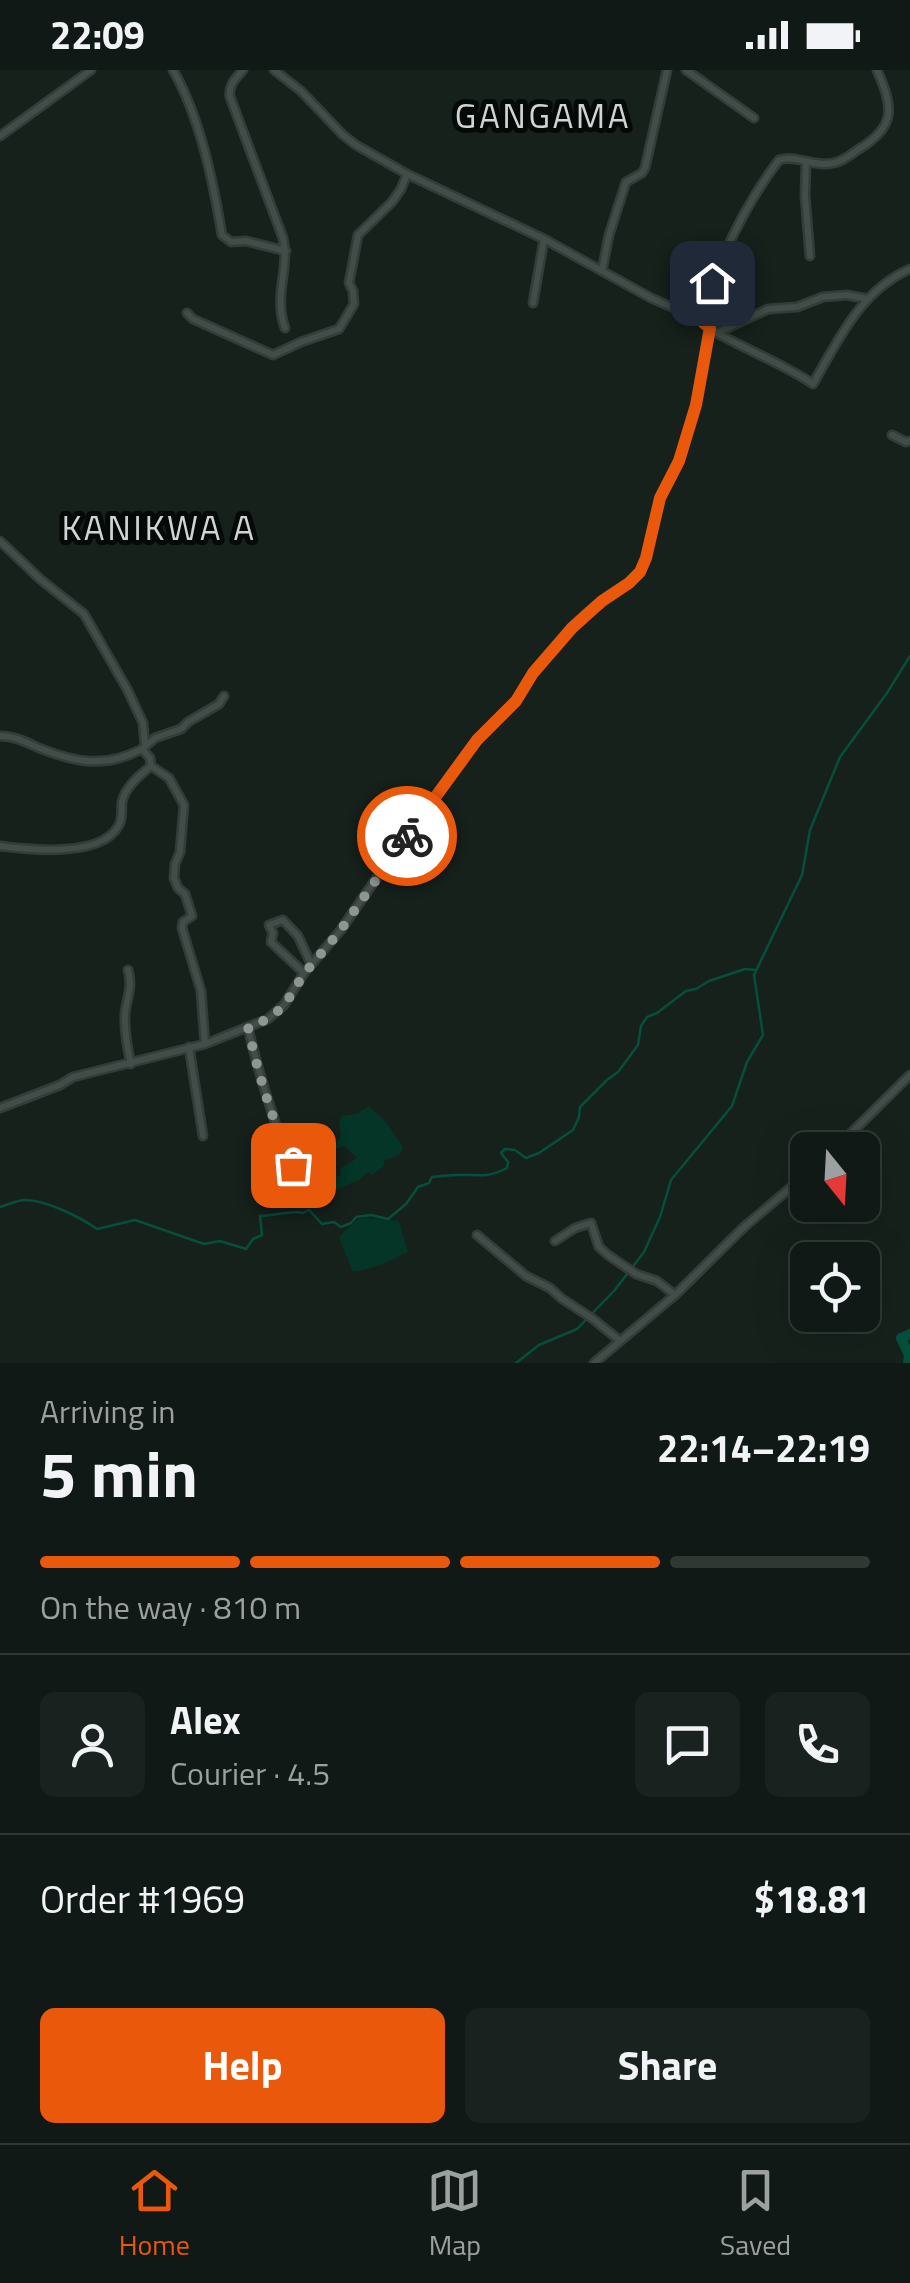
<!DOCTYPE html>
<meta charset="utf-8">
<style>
:root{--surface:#101915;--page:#19221e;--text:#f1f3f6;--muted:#9ca0a0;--line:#303834;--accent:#ea580c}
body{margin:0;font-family:"Titillium Web",sans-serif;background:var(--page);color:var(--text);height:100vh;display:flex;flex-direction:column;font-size:38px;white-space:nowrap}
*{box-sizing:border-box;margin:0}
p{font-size:32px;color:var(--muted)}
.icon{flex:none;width:55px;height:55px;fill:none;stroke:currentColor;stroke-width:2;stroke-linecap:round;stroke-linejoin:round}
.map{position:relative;height:1293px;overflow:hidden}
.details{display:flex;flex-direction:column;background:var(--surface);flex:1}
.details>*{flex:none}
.needle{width:65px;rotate:162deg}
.fabs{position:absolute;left:790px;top:1062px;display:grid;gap:20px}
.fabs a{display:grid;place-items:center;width:90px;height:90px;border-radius:15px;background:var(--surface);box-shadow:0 10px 40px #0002,0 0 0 2px var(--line);font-size:50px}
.pin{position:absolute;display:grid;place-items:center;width:85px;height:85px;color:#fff;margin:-42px;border-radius:20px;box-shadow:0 5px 15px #0006}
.courier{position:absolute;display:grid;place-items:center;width:100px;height:100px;margin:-50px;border:8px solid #ea580c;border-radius:50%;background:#fff;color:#222;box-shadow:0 2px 12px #0007}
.head em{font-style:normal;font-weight:700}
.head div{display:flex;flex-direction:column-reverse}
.head{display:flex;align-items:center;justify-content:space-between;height:170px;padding:0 40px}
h1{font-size:65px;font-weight:700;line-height:75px}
.bar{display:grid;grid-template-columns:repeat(4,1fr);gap:15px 10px;align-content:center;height:120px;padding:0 40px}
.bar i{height:12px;border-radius:8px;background:var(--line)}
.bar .selected{background:var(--accent)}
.bar p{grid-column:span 4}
.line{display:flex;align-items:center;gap:25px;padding:0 40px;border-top:2px solid var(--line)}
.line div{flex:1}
.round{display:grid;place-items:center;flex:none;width:105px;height:105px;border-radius:15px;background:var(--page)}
.primary-button{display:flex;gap:20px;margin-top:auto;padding:20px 40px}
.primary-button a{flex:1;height:115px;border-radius:15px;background:var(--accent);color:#fff;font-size:40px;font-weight:700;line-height:115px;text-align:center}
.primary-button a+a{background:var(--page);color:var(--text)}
.status{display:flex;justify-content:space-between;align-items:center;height:70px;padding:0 50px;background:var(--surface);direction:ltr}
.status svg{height:28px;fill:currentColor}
.menu{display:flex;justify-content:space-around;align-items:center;height:140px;border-top:2px solid var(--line);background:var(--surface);font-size:28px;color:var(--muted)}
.menu a{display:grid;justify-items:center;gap:5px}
.menu .selected{color:var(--accent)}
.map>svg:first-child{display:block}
</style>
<div class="status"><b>22:09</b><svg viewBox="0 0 49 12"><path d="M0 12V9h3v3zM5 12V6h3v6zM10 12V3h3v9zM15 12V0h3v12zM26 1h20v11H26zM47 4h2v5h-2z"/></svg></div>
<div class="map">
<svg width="910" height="1293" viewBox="0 0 910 1293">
<rect width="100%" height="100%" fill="#16211c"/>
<!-- green -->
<g fill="#043527">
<path d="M369,1036L386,1052L403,1077L400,1084L384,1091V1096L372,1105L368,1102L360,1109L336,1120L329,1114L327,1108L340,1106L341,1098L357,1088L345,1076L334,1079L341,1065L339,1051L342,1046L357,1044Z"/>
<path d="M370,1148L399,1151L408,1182L379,1196L353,1202L339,1167L358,1149Z"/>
</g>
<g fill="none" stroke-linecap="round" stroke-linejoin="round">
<!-- stream -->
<g stroke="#064f3c" stroke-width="2.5">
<path d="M0,1137C7,1135 18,1130 25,1130C46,1130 80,1147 97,1159L135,1150L204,1174L220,1171L246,1179L253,1169L262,1165L260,1146C275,1146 289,1140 303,1143L309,1140L322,1154L334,1152L341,1157L351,1153L356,1147L371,1145L388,1149L406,1134L418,1117L429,1113L432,1107C441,1106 449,1105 458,1105C479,1104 486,1109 507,1098L508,1092L501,1083L505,1079L515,1080L526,1088L539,1083L573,1060L579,1047L580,1037L607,1010L618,1002L638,975L641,956L647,947L657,943L686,921L696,919L709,911L745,899L756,900"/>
<path d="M516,1293L539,1275L577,1259L614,1221L644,1182L660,1147L671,1110L732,1036L747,992L763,965L754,905L802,805L810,760L840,687L887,623L910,586"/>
</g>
<!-- river -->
<path stroke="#064f3c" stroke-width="10" d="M908,1293L909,1285L901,1268L910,1264"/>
<defs>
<g id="minor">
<path d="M173,0C200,47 213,111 222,165L231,172L246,171L286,181"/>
<path d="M243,0C236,8 228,15 230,27L283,168C290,200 273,225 285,258"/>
<path d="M274,0L301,21L343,65L356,75L407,104L544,169L651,228L699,249L717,263L768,239L797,237L823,227L847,225L868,229"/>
<path d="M686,0L754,48"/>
<path d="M0,66L91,0"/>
<path d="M806,93L805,126L810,186"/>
<path d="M602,201L609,165L626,112L642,103L645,98L667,0"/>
<path d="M533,233L544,169"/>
<path d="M187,243L193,249L273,285L301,272L339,259L354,234L353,221L349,213L358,165L392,132L401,119L407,104"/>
<path d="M699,249C718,193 742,138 779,90C793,85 809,94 824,94C840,94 847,87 859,79C897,56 893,37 877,0"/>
<path d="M717,263C749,281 783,294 813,314C838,270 861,220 910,199"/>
<path d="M892,365L906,372L910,371"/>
<path d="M0,471L40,509L84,544L127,619L143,653L145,676"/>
<path d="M0,666C14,666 26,672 39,678C76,693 106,698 142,679"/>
<path d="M151,696L169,708L184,735L180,782L175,794L174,808L178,818L185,824L192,846L183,852L182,858L201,921L205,974"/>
<path d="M0,776C30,780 102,788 119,755C123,748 121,740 122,732C125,717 140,705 151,696L150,688L142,679L155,668L181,659L188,652L219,634L224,626"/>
<path d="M128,900C133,917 127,927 125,943C124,961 127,977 131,994"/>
<path d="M304,903L271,872L273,863L269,855L283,850L298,866L311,894"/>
<path d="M248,957C255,991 266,1025 277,1058C282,1072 291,1080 293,1095"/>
<path d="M189,977L203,1066"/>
<path d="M0,1038L60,1015L73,1007L205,974L268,949L284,935L304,903L340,861L396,780L477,670L516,631L533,603L572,557L588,542L629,513L640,502L646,488L660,428L679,391L696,335L709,258"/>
<path d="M834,1080L910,1005"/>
<path d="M477,1165L526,1206L550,1218L561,1228L593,1249L619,1270"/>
<path d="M555,1171L575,1158L591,1153L599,1177L608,1185L636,1204L657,1211L675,1225"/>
<path d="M594,1293L675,1225L744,1157L808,1103"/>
</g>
</defs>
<!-- minor casing -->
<use href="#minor" stroke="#343b38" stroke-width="11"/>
<!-- minor -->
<use href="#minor" stroke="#414d48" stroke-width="6"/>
</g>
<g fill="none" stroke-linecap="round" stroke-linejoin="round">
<!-- done -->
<path stroke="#8e9692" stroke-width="10" stroke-dasharray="0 18" d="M293,1095C291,1080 282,1072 277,1058C265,1025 255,991 248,957L268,949L284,936L304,904L340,861L407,766"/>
<!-- route -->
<path stroke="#ea580c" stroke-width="12" d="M407,766L477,670L516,631L533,603L572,558L602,531L629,513L640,502L646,488L660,428L679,391L696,335L710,258L699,249L712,213"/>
</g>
<g text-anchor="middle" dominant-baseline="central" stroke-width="10" stroke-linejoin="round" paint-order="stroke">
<!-- quarter labels -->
<g font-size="35" letter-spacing="2.5" fill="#ced5d2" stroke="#050907">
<text x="543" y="45">GANGAMA</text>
<text x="159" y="457">KANIKWA A</text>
</g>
</g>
</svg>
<div class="fabs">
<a><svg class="needle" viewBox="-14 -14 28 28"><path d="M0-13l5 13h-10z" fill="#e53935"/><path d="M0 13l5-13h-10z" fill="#9ca0a0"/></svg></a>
<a><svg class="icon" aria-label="locate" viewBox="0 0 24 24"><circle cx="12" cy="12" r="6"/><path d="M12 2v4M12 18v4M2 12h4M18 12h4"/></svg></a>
</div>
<div class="pin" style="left:293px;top:1095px;background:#ea580c"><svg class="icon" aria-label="bag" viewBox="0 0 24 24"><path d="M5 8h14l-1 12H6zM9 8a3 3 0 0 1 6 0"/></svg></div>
<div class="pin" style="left:712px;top:213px;background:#1f2937"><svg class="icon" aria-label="home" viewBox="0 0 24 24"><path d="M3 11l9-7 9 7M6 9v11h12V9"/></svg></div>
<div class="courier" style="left:407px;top:766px"><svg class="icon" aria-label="bike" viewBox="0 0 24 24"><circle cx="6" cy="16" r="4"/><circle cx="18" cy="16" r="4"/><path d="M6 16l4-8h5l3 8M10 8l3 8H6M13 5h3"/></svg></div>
</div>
<section class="details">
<div class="head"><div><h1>5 min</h1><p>Arriving in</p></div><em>22:14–22:19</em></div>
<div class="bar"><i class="selected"></i><i class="selected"></i><i class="selected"></i><i></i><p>On the way · 810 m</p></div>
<div class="line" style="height:180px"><a class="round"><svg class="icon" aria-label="person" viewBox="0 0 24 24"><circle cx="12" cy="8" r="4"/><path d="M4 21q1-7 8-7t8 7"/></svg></a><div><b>Alex</b><p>Courier · 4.5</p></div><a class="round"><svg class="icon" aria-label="chat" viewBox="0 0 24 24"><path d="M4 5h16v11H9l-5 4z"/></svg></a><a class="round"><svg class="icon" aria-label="phone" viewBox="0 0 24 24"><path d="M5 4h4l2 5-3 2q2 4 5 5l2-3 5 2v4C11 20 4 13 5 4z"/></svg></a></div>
<div class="line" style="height:130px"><div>Order #1969</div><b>$18.81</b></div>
<div class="primary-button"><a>Help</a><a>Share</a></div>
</section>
<nav class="menu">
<a class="selected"><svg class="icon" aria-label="home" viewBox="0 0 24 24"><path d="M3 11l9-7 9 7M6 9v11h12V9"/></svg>Home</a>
<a><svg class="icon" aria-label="map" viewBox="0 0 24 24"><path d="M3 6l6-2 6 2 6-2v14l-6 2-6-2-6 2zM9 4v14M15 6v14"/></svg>Map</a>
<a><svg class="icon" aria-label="saved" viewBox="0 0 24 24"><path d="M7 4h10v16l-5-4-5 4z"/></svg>Saved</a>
</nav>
